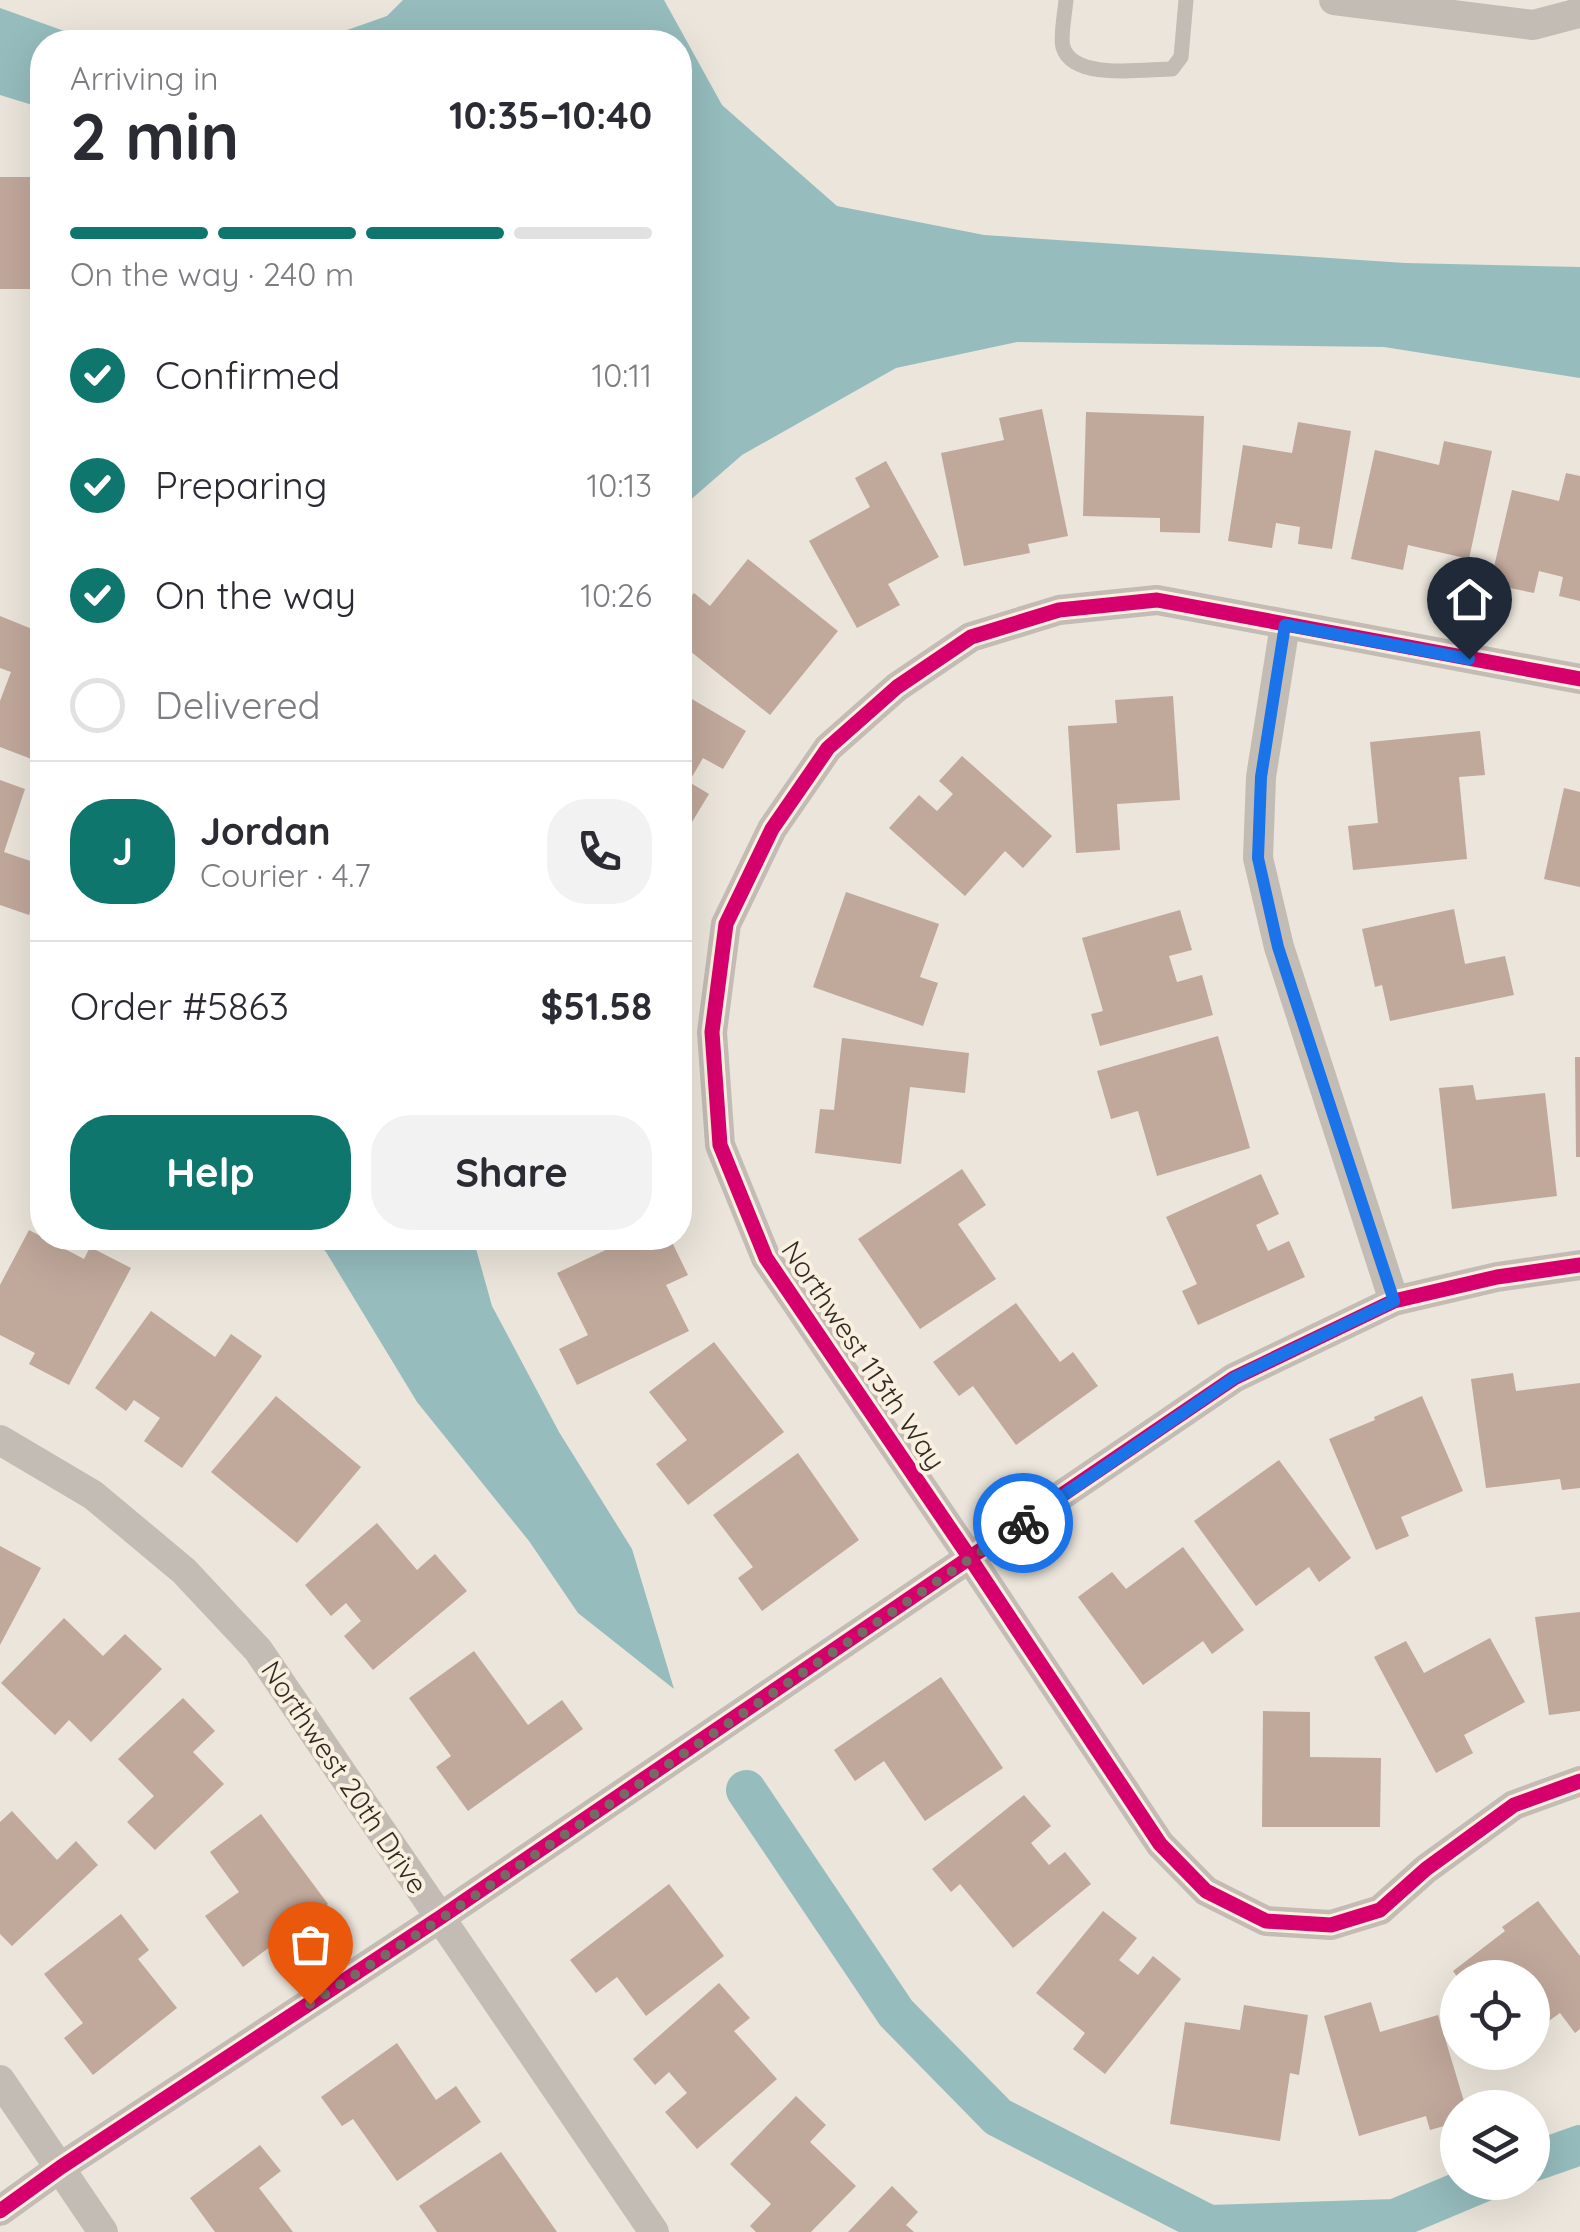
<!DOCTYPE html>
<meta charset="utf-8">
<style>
:root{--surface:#fff;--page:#f2f2f3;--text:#2b2b33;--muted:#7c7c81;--line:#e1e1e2;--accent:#0f766e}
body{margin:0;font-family:Quicksand,sans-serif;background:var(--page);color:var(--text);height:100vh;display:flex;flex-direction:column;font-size:38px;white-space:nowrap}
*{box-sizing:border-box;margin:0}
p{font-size:32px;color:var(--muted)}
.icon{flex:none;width:55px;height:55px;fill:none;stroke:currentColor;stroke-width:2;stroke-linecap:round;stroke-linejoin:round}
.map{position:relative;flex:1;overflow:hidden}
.sheet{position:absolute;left:30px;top:30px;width:662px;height:1220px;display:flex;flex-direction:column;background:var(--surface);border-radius:40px;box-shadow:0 10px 40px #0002}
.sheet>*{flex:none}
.fabs{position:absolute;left:1440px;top:1960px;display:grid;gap:20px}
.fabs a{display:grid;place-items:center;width:110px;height:110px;border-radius:50%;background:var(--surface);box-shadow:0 10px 40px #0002;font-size:50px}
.pin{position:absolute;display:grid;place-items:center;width:85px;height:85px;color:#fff;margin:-102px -42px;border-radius:50% 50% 50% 0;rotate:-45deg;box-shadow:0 0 10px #0007}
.pin .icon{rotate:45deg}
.courier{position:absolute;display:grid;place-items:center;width:100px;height:100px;margin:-50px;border:8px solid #1a73e8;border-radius:50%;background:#fff;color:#222;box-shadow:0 2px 12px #0007}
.head em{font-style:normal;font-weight:700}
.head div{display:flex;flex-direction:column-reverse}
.head{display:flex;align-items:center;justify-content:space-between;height:170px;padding:0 40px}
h1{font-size:65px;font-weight:700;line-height:75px}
.bar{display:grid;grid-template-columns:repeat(4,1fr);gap:15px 10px;align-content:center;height:120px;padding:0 40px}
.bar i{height:12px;border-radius:8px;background:var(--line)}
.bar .on{background:var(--accent)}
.bar p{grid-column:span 4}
.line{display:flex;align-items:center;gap:25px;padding:0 40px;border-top:2px solid var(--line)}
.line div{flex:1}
.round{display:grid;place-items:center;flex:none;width:105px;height:105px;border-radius:40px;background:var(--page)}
ol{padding:0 40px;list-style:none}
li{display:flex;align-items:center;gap:30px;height:110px}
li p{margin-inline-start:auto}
li .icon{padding:10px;border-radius:50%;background:var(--accent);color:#fff;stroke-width:4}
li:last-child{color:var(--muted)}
li i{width:55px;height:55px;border:5px solid var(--line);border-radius:50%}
.cta{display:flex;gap:20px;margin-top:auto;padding:20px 40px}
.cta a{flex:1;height:115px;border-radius:40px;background:var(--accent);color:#fff;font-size:40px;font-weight:700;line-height:115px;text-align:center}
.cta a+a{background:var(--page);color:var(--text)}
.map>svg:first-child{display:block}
</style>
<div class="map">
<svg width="1580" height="2232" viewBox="0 0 1580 2232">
<rect width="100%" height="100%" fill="#ebe5db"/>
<!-- water -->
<g fill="#96bcbe">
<path d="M403,0H664L722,105L837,206L984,235L1405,263L1580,267V378L1384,347L1017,342L896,368L742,455L680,509V42H313L387,16Z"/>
<path d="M0,8L95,42H42V108L0,95Z"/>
<path d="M312,1238H473L492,1306L559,1432L632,1549L674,1689L578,1613L529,1541L417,1402L326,1252Z"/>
</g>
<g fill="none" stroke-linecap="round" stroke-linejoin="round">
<!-- canal -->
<g stroke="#96bcbe" stroke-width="40">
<path d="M746,1790L896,2013L998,2117L1209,2225L1395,2219L1483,2182"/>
<path d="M1532,2162L1580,2145"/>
</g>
</g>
<!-- building -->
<g fill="#c0a89b">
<path d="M0,177H40L41,289H0Z"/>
<path d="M1042,409L1068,536L1028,544L1030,553L964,566L941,453L1004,440L999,418Z"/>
<path d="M1086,412L1204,416L1200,533L1160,532V518L1083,516Z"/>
<path d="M1298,422L1351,431L1332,549L1298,544L1300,527L1276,523L1272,548L1228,541L1243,445L1292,453Z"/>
<path d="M1444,441L1492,451L1469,559L1408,545L1403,570L1351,559L1375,450L1439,465Z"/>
<path d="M886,461L939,557L888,584L900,605L857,628L809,541L870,507L855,478Z"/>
<path d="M1566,473L1580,476V601L1559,596L1563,577L1539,571L1534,593L1490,584L1512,490L1559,501Z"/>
<path d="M748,559L838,631L770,715L680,643V610L694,593L710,606Z"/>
<path d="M0,616L42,633V763L0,747V701L11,672L0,668Z"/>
<path d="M680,692L746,731L723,769L703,758L689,782L709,794L689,827L680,822Z"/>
<path d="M1173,696L1180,800L1117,804L1120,850L1076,853L1068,726L1117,723L1115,700Z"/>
<path d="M1480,731L1485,775L1459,777L1467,859L1353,870L1348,826L1378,823L1370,742Z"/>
<path d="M962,756L1052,836L1023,868L1005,851L965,896L889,828L919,795L937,811L953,794L939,781Z"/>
<path d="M0,780L25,789L4,852L42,865V876L29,915L0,905Z"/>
<path d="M1564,788L1580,792V887L1544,879Z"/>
<path d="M846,892L939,924L920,977L938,983L923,1026L813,987Z"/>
<path d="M1454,909L1465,964L1505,956L1514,995L1390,1021L1382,985L1375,987L1362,929Z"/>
<path d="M1180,910L1192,950L1169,956L1177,982L1202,975L1213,1015L1100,1046L1091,1014L1103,1011L1082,938Z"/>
<path d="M1218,1036L1250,1148L1157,1176L1138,1111L1111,1119L1097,1071Z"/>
<path d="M842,1038L969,1053L965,1093L910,1087L901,1164L815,1153L820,1109L834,1110Z"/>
<path d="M1575,1057H1580V1157H1576Z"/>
<path d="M1473,1085L1476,1100L1545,1093L1557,1196L1452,1209L1439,1088Z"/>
<path d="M962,1169L986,1205L958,1224L996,1279L920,1329L858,1239Z"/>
<path d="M1261,1174L1279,1214L1256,1225L1268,1251L1289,1241L1305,1277L1198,1325L1182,1291L1197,1284L1166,1217Z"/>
<path d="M29,1230L84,1259L90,1247L131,1268L69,1385L29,1364L35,1353L0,1335V1285Z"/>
<path d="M631,1238H670L688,1275L666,1285L689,1331L577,1385L559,1349L588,1335L557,1273Z"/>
<path d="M1016,1303L1060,1362L1073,1352L1098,1386L1016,1445L973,1386L959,1396L933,1362Z"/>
<path d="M151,1311L215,1357L231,1334L262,1356L182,1468L144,1441L160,1418L134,1400L126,1411L95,1388Z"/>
<path d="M714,1342L784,1432L688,1505L656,1464L687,1440L649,1392Z"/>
<path d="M1513,1373L1516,1391L1580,1383V1488L1562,1490L1560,1479L1486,1488L1471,1379Z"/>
<path d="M276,1396L361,1467L297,1543L211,1472Z"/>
<path d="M1422,1396L1463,1491L1401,1517L1409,1536L1376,1550L1329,1439L1375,1420L1374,1417Z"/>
<path d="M798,1453L859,1540L762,1611L738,1578L753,1567L713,1515Z"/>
<path d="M1279,1460L1351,1558L1319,1582L1309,1567L1256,1606L1194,1521Z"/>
<path d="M377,1523L417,1570L435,1554L467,1591L373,1670L344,1636L361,1621L346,1603L331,1616L305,1585Z"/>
<path d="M0,1546L41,1568L0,1645Z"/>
<path d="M1183,1547L1244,1630L1212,1654L1203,1641L1143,1685L1078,1597L1112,1572L1126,1589Z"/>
<path d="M1580,1612V1711L1549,1715L1535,1617Z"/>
<path d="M64,1618L103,1656L125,1634L162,1669L91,1742L69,1720L55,1735L1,1683Z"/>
<path d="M1490,1638L1525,1702L1464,1735L1473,1753L1436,1773L1374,1657L1406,1641L1424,1673Z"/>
<path d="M474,1651L528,1725L562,1700L583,1729L468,1811L436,1767L451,1756L409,1698Z"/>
<path d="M941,1677L1003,1768L925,1821L884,1761L855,1781L834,1750Z"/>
<path d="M183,1698L215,1731L193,1752L224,1784L155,1850L127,1822L154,1796L118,1759Z"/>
<path d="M1263,1711L1310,1712V1757L1381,1758L1380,1827H1262Z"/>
<path d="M1024,1795L1051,1826L1031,1843L1049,1865L1065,1852L1091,1884L1013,1948L960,1884L951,1892L932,1869Z"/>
<path d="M12,1811L57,1860L76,1841L98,1865L12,1946L0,1934V1822Z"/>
<path d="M261,1814L328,1904L243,1967L205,1916L239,1892L210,1852Z"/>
<path d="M669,1884L724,1956L646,2016L617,1977L596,1993L570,1960Z"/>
<path d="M1538,1901L1580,1956V2029L1575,2033L1560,2013L1532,2033V1978H1458L1453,1971L1505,1931L1502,1927Z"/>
<path d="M1103,1911L1137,1938L1119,1960L1138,1975L1153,1956L1181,1979L1105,2074L1073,2049L1085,2033L1036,1993Z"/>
<path d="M121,1914L149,1950L138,1959L177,2008L93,2075L64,2038L83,2023L44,1974Z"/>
<path d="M719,1983L750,2018L734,2031L777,2079L697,2149L665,2112L687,2093L669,2072L655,2085L633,2059Z"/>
<path d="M1371,2002L1380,2032L1438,2015L1466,2108H1458V2122L1430,2130L1426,2116L1359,2136L1324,2016Z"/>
<path d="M1244,2005L1308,2015L1299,2075L1290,2073L1280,2141L1170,2124L1185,2022L1240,2030Z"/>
<path d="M397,2043L436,2100L456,2086L481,2122L397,2181L353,2119L342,2126L321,2097Z"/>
<path d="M796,2096L826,2125L810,2142L856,2186L811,2232H756L750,2226L771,2204L730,2164Z"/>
<path d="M260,2145L281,2171L259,2188L293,2232H215L190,2198Z"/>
<path d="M501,2152L557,2232H437L419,2206Z"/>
<path d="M892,2186L918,2212L906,2225L914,2232H848Z"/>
</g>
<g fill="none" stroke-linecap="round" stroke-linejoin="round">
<!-- service -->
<path stroke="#c3bcb5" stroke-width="15" d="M1066,0C1065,12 1060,37 1063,47C1073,81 1144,69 1172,69L1181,57L1186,0"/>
<!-- minor -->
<g stroke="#c3bcb5" stroke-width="30">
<path d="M1334,0L1533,25L1575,14L1580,9"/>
<path d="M1285,625L1261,777L1258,858L1279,947L1394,1301"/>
<path d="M1580,679L1157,600L1059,610L971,637L897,687L828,748L772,829L726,924L712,1032L720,1145L766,1258L970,1558L1160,1844L1206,1891L1266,1921L1331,1925L1380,1910L1426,1869L1514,1805L1580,1781"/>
<path d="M0,1440L93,1495L184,1571L258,1650L654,2232"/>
<path d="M0,2080L103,2232"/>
<path d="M0,2211L61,2167L441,1917L1234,1378L1394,1301L1497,1277L1580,1265"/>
</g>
<defs>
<g id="cycleway">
<path d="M1580,679L1157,600L1059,610L971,637L897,687L828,748L772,829L726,924L712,1032L720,1145L766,1258L970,1558L1160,1844L1206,1891L1266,1921L1331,1925L1380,1910L1426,1869L1514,1805L1580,1781"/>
<path d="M0,2211L61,2167L441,1917L1234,1378L1394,1301L1497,1277L1580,1265"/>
</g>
</defs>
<!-- cycleway casing -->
<use href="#cycleway" stroke="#faf0e0" stroke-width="21"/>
<!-- cycleway -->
<use href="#cycleway" stroke="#d6006c" stroke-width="15"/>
</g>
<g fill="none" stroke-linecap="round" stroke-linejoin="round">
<!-- done -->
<path stroke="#736b64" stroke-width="10" stroke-dasharray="0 18" d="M310,2004L442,1918L1023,1523"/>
<!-- route -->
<path stroke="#1a73e8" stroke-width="12" d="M1023,1523L1234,1378L1394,1301L1278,947L1258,858L1261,777L1285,625L1469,659"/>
</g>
<g text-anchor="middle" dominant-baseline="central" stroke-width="8" stroke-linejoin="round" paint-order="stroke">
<!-- street labels -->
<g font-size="28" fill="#332a24" stroke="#faf0e0">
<text transform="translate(864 1355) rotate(56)">Northwest 113th Way</text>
<text transform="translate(345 1777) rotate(56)">Northwest 20th Drive</text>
</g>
</g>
</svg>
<div class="fabs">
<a><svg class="icon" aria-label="locate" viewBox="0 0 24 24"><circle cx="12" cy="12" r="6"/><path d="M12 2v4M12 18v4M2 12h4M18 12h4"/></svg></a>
<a><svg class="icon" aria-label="layers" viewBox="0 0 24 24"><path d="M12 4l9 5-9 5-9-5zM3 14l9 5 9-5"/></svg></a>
</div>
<div class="pin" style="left:310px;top:2004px;background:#ea580c"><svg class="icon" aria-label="bag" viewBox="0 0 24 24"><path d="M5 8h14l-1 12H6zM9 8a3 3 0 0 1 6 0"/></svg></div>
<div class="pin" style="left:1469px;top:659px;background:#1f2937"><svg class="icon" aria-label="home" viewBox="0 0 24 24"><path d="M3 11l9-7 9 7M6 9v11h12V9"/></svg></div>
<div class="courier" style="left:1023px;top:1523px"><svg class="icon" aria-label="bike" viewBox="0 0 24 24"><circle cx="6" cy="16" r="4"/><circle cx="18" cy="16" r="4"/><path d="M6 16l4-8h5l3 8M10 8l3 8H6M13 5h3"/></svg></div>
<section class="sheet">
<div class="head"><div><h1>2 min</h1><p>Arriving in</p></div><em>10:35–10:40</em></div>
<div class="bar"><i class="on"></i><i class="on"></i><i class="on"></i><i></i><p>On the way · 240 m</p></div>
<ol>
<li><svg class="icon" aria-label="check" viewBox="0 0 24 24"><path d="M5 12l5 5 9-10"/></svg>Confirmed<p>10:11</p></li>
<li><svg class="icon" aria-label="check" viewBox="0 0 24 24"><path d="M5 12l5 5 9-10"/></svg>Preparing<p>10:13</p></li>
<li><svg class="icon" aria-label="check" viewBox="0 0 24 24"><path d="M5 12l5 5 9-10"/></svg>On the way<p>10:26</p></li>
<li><i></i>Delivered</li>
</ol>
<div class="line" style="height:180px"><b class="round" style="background:var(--accent);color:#fff">J</b><div><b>Jordan</b><p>Courier · 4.7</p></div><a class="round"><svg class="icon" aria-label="phone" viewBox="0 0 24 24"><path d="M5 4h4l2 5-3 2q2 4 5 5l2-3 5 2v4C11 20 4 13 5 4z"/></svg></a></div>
<div class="line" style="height:130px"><div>Order #5863</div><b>$51.58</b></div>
<div class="cta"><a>Help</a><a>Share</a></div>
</section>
</div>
